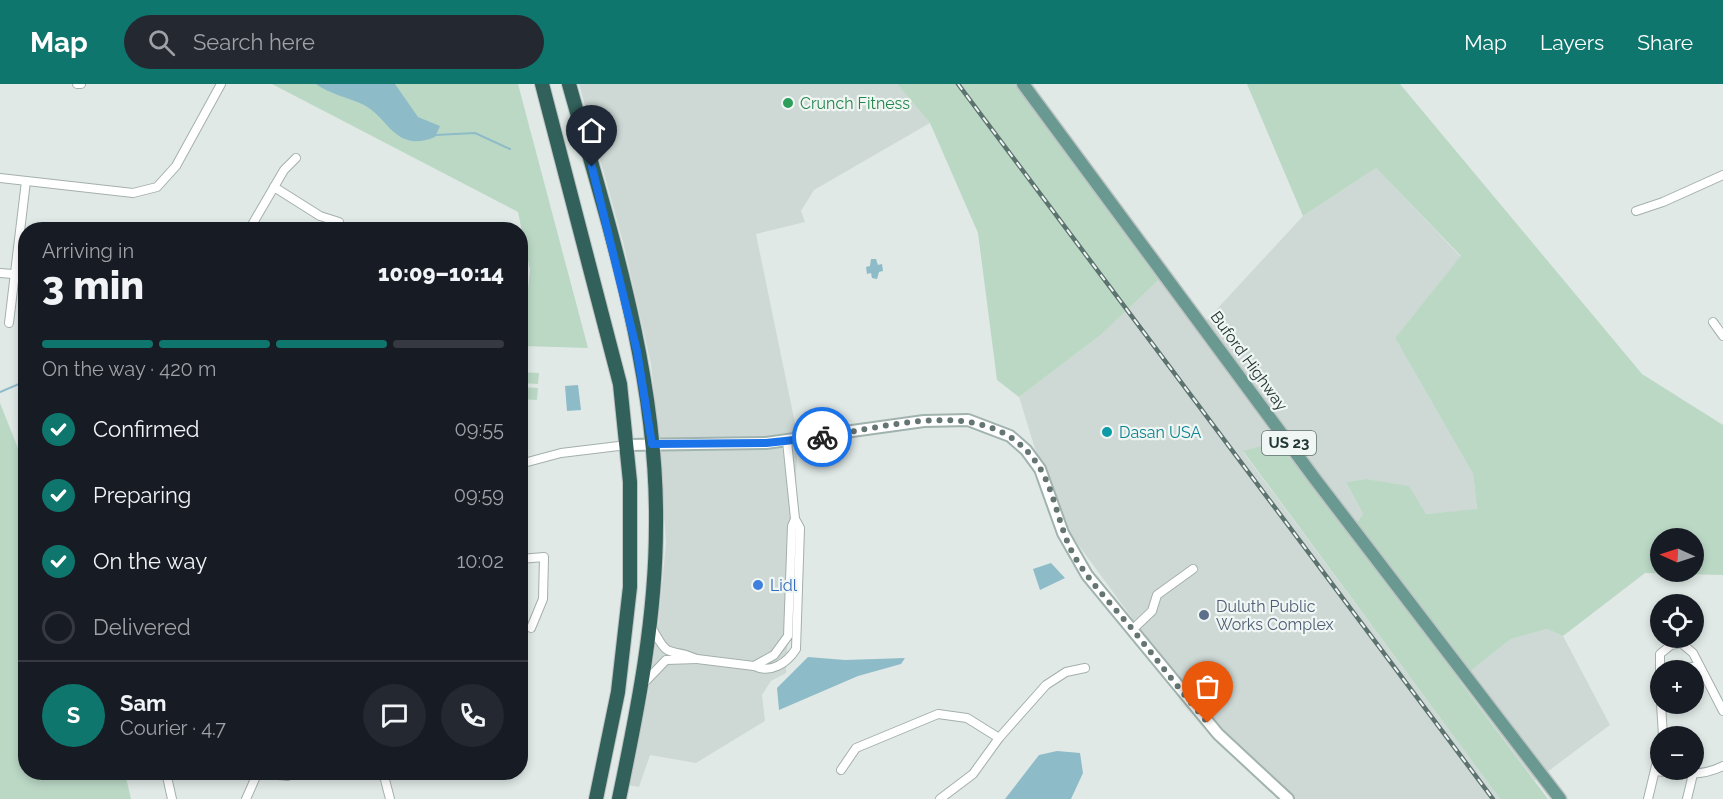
<!DOCTYPE html>
<meta charset="utf-8">
<style>
:root{--surface:#171b24;--page:#242831;--text:#f1f3f6;--muted:#9ea1a6;--line:#363941;--accent:#0f766e}
body{margin:0;font-family:Raleway,sans-serif;background:var(--page);color:var(--text);height:100vh;display:flex;flex-direction:column;font-size:22px;white-space:nowrap}
*{box-sizing:border-box;margin:0}
p{font-size:20px;color:var(--muted)}
.icon{flex:none;width:33px;height:33px;fill:none;stroke:currentColor;stroke-width:2;stroke-linecap:round;stroke-linejoin:round}
.map{position:relative;flex:1;overflow:hidden}
.drawer{position:absolute;left:18px;top:138px;width:510px;height:558px;display:flex;flex-direction:column;background:var(--surface);border-radius:24px;box-shadow:0 3px 9px #0003}
.drawer>*{flex:none}
.needle{width:39px;rotate:273deg}
.fabs{position:absolute;left:1650px;top:444px;display:grid;gap:12px}
.fabs a{display:grid;place-items:center;width:54px;height:54px;border-radius:50%;background:var(--surface);box-shadow:0 3px 9px #0003;font-size:30px}
.pin{position:absolute;display:grid;place-items:center;width:51px;height:51px;color:#fff;margin:-62px -26px;border-radius:50% 50% 50% 0;rotate:-45deg;box-shadow:0 0 6px #0007}
.pin .icon{rotate:45deg}
.courier{position:absolute;display:grid;place-items:center;width:60px;height:60px;margin:-30px;border:4px solid #1a73e8;border-radius:50%;background:#fff;color:#222;box-shadow:0 2px 8px #0007}
.headline em{font-style:normal;font-weight:800}
.headline div{display:flex;flex-direction:column-reverse}
.headline{display:flex;align-items:center;justify-content:space-between;height:102px;padding:0 24px}
h1{font-size:39px;font-weight:800;line-height:45px}
.bar{display:grid;grid-template-columns:repeat(4,1fr);gap:9px 6px;align-content:center;height:72px;padding:0 24px}
.bar i{height:8px;border-radius:4px;background:var(--line)}
.bar .active{background:var(--accent)}
.bar p{grid-column:span 4}
.line{display:flex;align-items:center;gap:15px;padding:0 24px;border-top:2px solid var(--line)}
.line div{flex:1}
.round{display:grid;place-items:center;flex:none;width:63px;height:63px;border-radius:32px;background:var(--page)}
ol{padding:0 24px;list-style:none}
li{display:flex;align-items:center;gap:18px;height:66px}
li p{margin-inline-start:auto}
li .icon{padding:6px;border-radius:50%;background:var(--accent);color:#fff;stroke-width:4}
li:last-child{color:var(--muted)}
li i{width:33px;height:33px;border:3px solid var(--line);border-radius:50%}
header{display:flex;align-items:center;gap:36px;box-sizing:border-box;height:84px;padding:0 30px;background:var(--accent);color:#fff}
header strong{font-size:28px}
nav{display:flex;gap:33px;margin-inline-start:auto;font-size:21px}
.search{width:420px;height:54px;background:var(--page);display:flex;align-items:center;gap:15px;box-sizing:border-box;padding:0 21px;border-radius:33px;color:var(--muted);font-size:22px}
.map>svg:first-child{display:block}
</style>
<header>
<strong>Map</strong>
<div class="search"><svg class="icon" aria-label="search" viewBox="0 0 24 24"><circle cx="10" cy="10" r="6"/><path d="M15 15l6 6"/></svg>Search here</div>
<nav><a>Map</a><a>Layers</a><a>Share</a></nav>
</header>
<div class="map">
<svg width="1723" height="715" viewBox="0 0 1723 715">
<rect width="100%" height="100%" fill="#e0e9e6"/>
<!-- built -->
<g fill="#ced9d5">
<path d="M579,0H897L930,39L814,106L801,127L805,138L756,150L796,344L797,374L786,589L771,597L762,611L765,637L696,679L650,671L639,703L628,701L648,610L658,544L666,458L657,339L651,280L623,158Z"/>
<path d="M1376,84L1461,173L1395,254L1473,390L1477,426L1425,430L1365,395L1346,398L1363,430L1350,448L1277,358L1243,368L1500,715H1293L1246,678L1184,605L1055,429L1019,313L1102,250L1165,190L1204,239L1303,132Z"/>
<path d="M1547,545L1563,552L1610,641L1535,697L1459,596L1511,555Z"/>
</g>
<!-- green -->
<g fill="#bbd8c5" fill-rule="evenodd">
<path d="M272,0H518L588,264L522,262L530,186L518,128Z"/>
<path d="M897,0H1018L1165,190L1102,250L1019,313L997,296L978,149L930,39Z"/>
<path d="M1247,0H1400L1642,290L1723,341V491L1645,489L1563,552L1547,545L1511,555L1459,596L1548,715H1500L1243,367L1277,358L1350,448L1363,430L1346,398L1365,395L1409,402L1426,430L1477,425L1473,390L1395,254L1461,172L1376,84L1303,132ZM1660,454H1694V488H1660Z"/>
<path d="M520,288L539,289L538,300L521,299Z"/>
<path d="M521,303L538,304L537,316L521,315Z"/>
<path d="M0,319L25,382L26,688L125,689L131,715H0Z"/>
</g>
<!-- water -->
<g fill="#8ebbc8">
<path d="M316,0H395L418,33L440,42L435,53C395,69 390,35 364,21C348,13 331,11 316,0Z"/>
<path d="M871,175H876L878,181L882,180L883,187L879,188L877,195L872,194L871,189L867,190L866,183L870,182Z"/>
<path d="M578,301L581,326L567,327L565,302Z"/>
<path d="M1051,479L1065,494L1040,506L1033,485Z"/>
<path d="M808,573L845,576L905,574L901,580L858,592L779,626L777,604Z"/>
<path d="M1057,667L1080,669L1083,689L1071,715H1005L1039,671Z"/>
</g>
<g fill="none" stroke-linecap="round" stroke-linejoin="round">
<!-- stream -->
<g stroke="#8ebbc8" stroke-width="2">
<path d="M435,51L475,49L510,65"/>
<path d="M0,308L26,297"/>
</g>
<defs>
<g id="street">
<path d="M77,0H81"/>
<path d="M0,94L133,109L157,103L176,82L221,0"/>
<path d="M274,103L320,132L339,138"/>
<path d="M1636,127L1663,118L1723,91"/>
<path d="M249,146L284,86L296,74"/>
<path d="M0,189L26,191"/>
<path d="M1713,238L1723,252"/>
<path d="M9,239L26,97"/>
<path d="M787,357L795,435"/>
<path d="M520,380L561,369L627,361"/>
<path d="M795,435L800,444L796,565C787,579 771,590 754,582L774,571L788,552L792,442Z"/>
<path d="M520,475L544,473L543,515L531,544"/>
<path d="M1132,546L1152,527L1157,511L1193,485"/>
<path d="M697,575L754,582"/>
<path d="M1673,586L1699,582"/>
<path d="M643,600L666,576L697,575C667,561 671,580 651,542"/>
<path d="M1660,613V570L1671,561L1681,559L1693,569L1723,627"/>
<path d="M1661,620L1663,652"/>
<path d="M841,686L856,664L938,630L967,634L999,654"/>
<path d="M1656,687C1680,690 1701,693 1723,682"/>
<path d="M166,688L172,715"/>
<path d="M383,688L390,715"/>
<path d="M258,689L288,692"/>
<path d="M246,715L258,688"/>
<path d="M940,715L973,690L999,654L1046,601L1066,588L1085,584"/>
<path d="M1648,715L1660,665"/>
<path d="M1687,715L1693,690"/>
</g>
<path id="secondary" d="M627,361L766,359L924,337L968,336L1010,352L1026,366L1040,385L1063,449L1087,491L1218,650L1288,715"/>
<path id="primary" d="M1023,0L1315,395L1560,715"/>
<g id="highway">
<path d="M542,0L620,300L630,398V503L618,608L596,715"/>
<path d="M569,0C609,143 658,291 656,441C656,534 638,624 619,715"/>
</g>
</defs>
<!-- street casing -->
<use href="#street" stroke="#a4b0ad" stroke-width="10"/>
<!-- secondary casing -->
<use href="#secondary" stroke="#a1b3ae" stroke-width="14"/>
<!-- primary casing -->
<use href="#primary" stroke="#bdc3c2" stroke-width="15"/>
<!-- highway casing -->
<use href="#highway" stroke="#bdc3c2" stroke-width="16"/>
<!-- street -->
<use href="#street" stroke="#fff" stroke-width="8"/>
<!-- secondary -->
<use href="#secondary" stroke="#fff" stroke-width="10"/>
<!-- primary -->
<use href="#primary" stroke="#6a9991" stroke-width="12"/>
<!-- highway -->
<use href="#highway" stroke="#32605a" stroke-width="14"/>
<defs>
<path id="rail" d="M958,0L1493,715"/>
</defs>
<!-- rail casing -->
<use href="#rail" stroke="#5d736f" stroke-width="4.5"/>
<!-- rail -->
<use href="#rail" stroke="#f0f6f3" stroke-width="2" stroke-dasharray="7" stroke-linecap="butt"/>
</g>
<g fill="none" stroke-linecap="round" stroke-linejoin="round">
<!-- done -->
<path stroke="#657572" stroke-width="6" stroke-dasharray="0 10.8" d="M822,353C893,342 996,308 1041,386C1057,414 1059,447 1076,475C1092,501 1114,523 1133,546C1158,577 1182,609 1208,639"/>
<!-- route -->
<path stroke="#1a73e8" stroke-width="8" d="M592,83L637,267L652,360L766,359L822,353"/>
</g>
<!-- markers -->
<circle fill="#2e9e5b" stroke="#f0f6f3" stroke-width="2" cx="788" cy="19" r="6"/>
<circle fill="#0f9aa8" stroke="#f0f6f3" stroke-width="2" cx="1107" cy="348" r="6"/>
<circle fill="#3f7fe0" stroke="#f0f6f3" stroke-width="2" cx="758" cy="501" r="6"/>
<circle fill="#5c6f8a" stroke="#f0f6f3" stroke-width="2" cx="1204" cy="531" r="6"/>
<g text-anchor="middle" dominant-baseline="central" stroke-width="4.5" stroke-linejoin="round" paint-order="stroke">
<!-- shield labels -->
<rect fill="#f0f6f3" stroke="#60706d" stroke-width="1.5" x="1262" y="347" width="54" height="24" rx="4.5"/>
<g font-size="15" font-weight="bold" fill="#233733">
<text x="1289" y="359">US 23</text>
</g>
<!-- leisure labels -->
<g font-size="16" fill="#27864d" stroke="#f0f6f3" text-anchor="start">
<text x="800" y="19">Crunch Fitness</text>
</g>
<!-- street labels -->
<g font-size="16" fill="#233733" stroke="#f0f6f3">
<text transform="translate(1249 277) rotate(54)">Buford Highway</text>
</g>
<!-- culture labels -->
<g font-size="16" fill="#0d838f" stroke="#f0f6f3" text-anchor="start">
<text x="1119" y="348">Dasan USA</text>
</g>
<!-- shop labels -->
<g font-size="16" fill="#366cbe" stroke="#f0f6f3" text-anchor="start">
<text x="770" y="501">Lidl</text>
</g>
<!-- service labels -->
<g font-size="16" fill="#4e5e75" stroke="#f0f6f3" text-anchor="start">
<text x="1216" y="522">Duluth Public<tspan x="1216" dy="18">Works Complex</tspan></text>
</g>
</g>
</svg>
<div class="fabs">
<a><svg class="needle" viewBox="-14 -14 28 28"><path d="M0-13l5 13h-10z" fill="#e53935"/><path d="M0 13l5-13h-10z" fill="#9ea1a6"/></svg></a>
<a><svg class="icon" aria-label="locate" viewBox="0 0 24 24"><circle cx="12" cy="12" r="6"/><path d="M12 2v4M12 18v4M2 12h4M18 12h4"/></svg></a>
<a>+</a>
<a>−</a>
</div>
<div class="pin" style="left:1208px;top:639px;background:#ea580c"><svg class="icon" aria-label="bag" viewBox="0 0 24 24"><path d="M5 8h14l-1 12H6zM9 8a3 3 0 0 1 6 0"/></svg></div>
<div class="pin" style="left:592px;top:83px;background:#1f2937"><svg class="icon" aria-label="home" viewBox="0 0 24 24"><path d="M3 11l9-7 9 7M6 9v11h12V9"/></svg></div>
<div class="courier" style="left:822px;top:353px"><svg class="icon" aria-label="bike" viewBox="0 0 24 24"><circle cx="6" cy="16" r="4"/><circle cx="18" cy="16" r="4"/><path d="M6 16l4-8h5l3 8M10 8l3 8H6M13 5h3"/></svg></div>
<section class="drawer">
<div class="headline"><div><h1>3 min</h1><p>Arriving in</p></div><em>10:09–10:14</em></div>
<div class="bar"><i class="active"></i><i class="active"></i><i class="active"></i><i></i><p>On the way · 420 m</p></div>
<ol>
<li><svg class="icon" aria-label="check" viewBox="0 0 24 24"><path d="M5 12l5 5 9-10"/></svg>Confirmed<p>09:55</p></li>
<li><svg class="icon" aria-label="check" viewBox="0 0 24 24"><path d="M5 12l5 5 9-10"/></svg>Preparing<p>09:59</p></li>
<li><svg class="icon" aria-label="check" viewBox="0 0 24 24"><path d="M5 12l5 5 9-10"/></svg>On the way<p>10:02</p></li>
<li><i></i>Delivered</li>
</ol>
<div class="line" style="height:108px"><b class="round" style="background:var(--accent);color:#fff">S</b><div><b>Sam</b><p>Courier · 4.7</p></div><a class="round"><svg class="icon" aria-label="chat" viewBox="0 0 24 24"><path d="M4 5h16v11H9l-5 4z"/></svg></a><a class="round"><svg class="icon" aria-label="phone" viewBox="0 0 24 24"><path d="M5 4h4l2 5-3 2q2 4 5 5l2-3 5 2v4C11 20 4 13 5 4z"/></svg></a></div>
</section>
</div>
